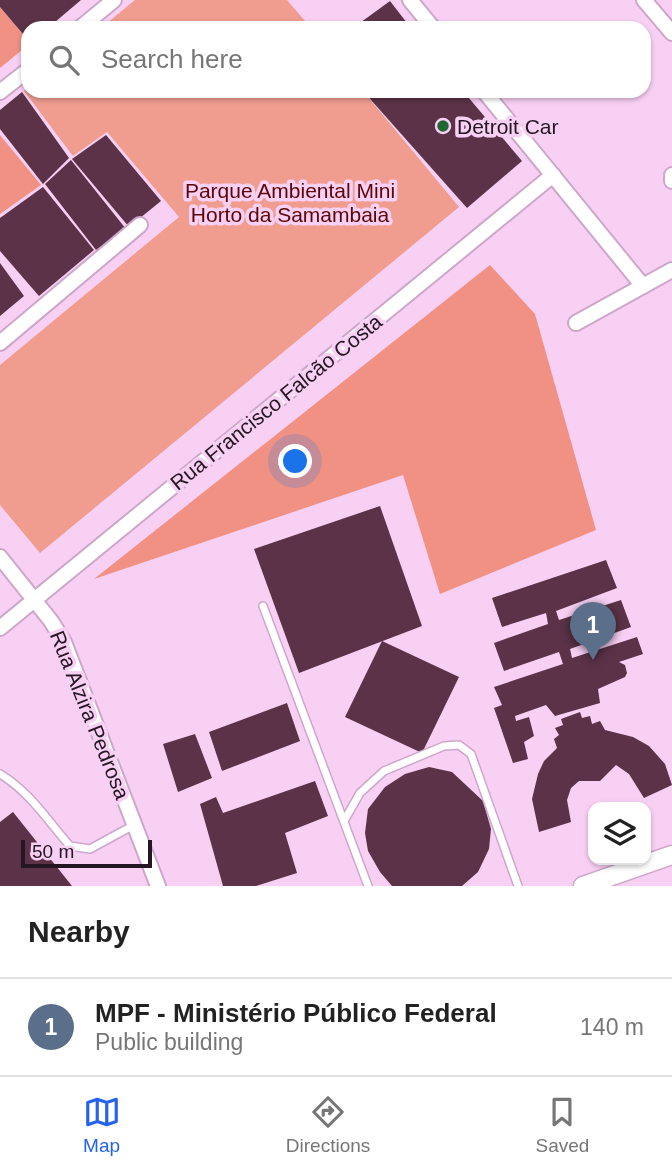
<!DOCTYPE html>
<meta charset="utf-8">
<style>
body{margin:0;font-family:Helvetica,sans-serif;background:#f6f6f6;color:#222}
.controls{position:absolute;right:21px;bottom:21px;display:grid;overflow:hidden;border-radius:14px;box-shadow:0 2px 5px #0004}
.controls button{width:63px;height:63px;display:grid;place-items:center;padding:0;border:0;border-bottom:2px solid #e0e0e0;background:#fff;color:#222;font:35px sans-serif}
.scale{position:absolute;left:21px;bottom:18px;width:131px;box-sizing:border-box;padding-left:7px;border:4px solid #241623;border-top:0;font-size:19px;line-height:24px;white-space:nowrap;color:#241623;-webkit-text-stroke:5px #f8d0f4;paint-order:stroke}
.you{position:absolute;left:296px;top:462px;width:24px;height:24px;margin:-18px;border:5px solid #fff;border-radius:50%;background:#1a73e8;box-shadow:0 0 0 10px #1a73e833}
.badge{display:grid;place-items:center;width:46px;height:46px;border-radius:50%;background:#2563eb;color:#fff;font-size:23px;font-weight:700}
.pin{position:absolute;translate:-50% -58px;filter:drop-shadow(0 2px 4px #0008)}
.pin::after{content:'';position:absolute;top:37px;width:24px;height:21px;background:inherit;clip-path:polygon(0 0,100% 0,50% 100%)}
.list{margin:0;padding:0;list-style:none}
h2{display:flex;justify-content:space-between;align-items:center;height:91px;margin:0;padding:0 28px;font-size:30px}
h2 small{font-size:23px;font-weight:400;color:#767676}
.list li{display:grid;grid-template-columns:46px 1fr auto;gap:21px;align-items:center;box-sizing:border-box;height:98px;padding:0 28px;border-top:2px solid #e0e0e0}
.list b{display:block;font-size:26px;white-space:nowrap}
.list p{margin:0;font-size:23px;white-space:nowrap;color:#767676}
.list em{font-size:23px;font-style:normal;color:#767676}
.icon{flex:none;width:38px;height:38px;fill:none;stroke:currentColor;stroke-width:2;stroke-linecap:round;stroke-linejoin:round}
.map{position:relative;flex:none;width:672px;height:886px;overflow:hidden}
.search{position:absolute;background:#fff;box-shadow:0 2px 5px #0004;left:21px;right:21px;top:21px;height:77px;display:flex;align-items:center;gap:18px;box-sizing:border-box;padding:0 24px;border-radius:21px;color:#767676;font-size:26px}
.sheet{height:189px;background:#fff}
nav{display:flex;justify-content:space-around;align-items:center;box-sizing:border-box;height:98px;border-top:2px solid #e0e0e0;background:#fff;font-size:19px;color:#767676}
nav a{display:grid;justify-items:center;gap:4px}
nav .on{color:#2563eb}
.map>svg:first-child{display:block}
.green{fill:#f09d90}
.forest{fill:#f19184}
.building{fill:#5b3247}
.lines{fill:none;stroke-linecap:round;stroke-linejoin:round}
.service-casing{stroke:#cda7ca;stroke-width:10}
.minor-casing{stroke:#cda7ca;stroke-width:18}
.tertiary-casing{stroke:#cda7ca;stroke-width:21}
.service{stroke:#fff;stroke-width:7}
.minor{stroke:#fff;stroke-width:14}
.tertiary{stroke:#fff;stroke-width:18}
.poi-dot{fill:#206733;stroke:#f8d0f4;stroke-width:2.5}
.labels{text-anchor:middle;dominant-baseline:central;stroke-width:7;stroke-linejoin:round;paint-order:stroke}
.poi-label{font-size:21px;fill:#241623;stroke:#f8d0f4;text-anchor:start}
.park-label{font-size:21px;fill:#5e0504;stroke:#f8d0f4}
.street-label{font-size:21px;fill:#241623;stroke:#f8d0f4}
</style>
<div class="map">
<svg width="672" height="886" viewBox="0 0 672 886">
<rect width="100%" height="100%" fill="#f8d0f4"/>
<g class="green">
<path d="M135 0H287L311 28H101Z"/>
<path d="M28 88V91H363L459 207 40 553 0 505V365L179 217 107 132 73 156 24 91Z"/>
</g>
<g class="forest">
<path d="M0 7 28 40V45L0 68Z"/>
<path d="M0 135 41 185 0 214Z"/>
<path d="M490 265 535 314 596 530 440 594 403 475 94 579Z"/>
</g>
<g class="building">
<path d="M0 0H81L48 28H28V40L0 7Z"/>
<path d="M390 1 407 23 400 28H353Z"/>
<path d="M363 91H463L522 161 467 208Z"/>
<path d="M22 92 69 158 43 184 0 129V110Z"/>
<path d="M106 135 161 201 129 227 72 159Z"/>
<path d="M71 160 126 229 96 250 45 184Z"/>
<path d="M43 187 94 250 39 296 0 251V218Z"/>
<path d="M0 263 24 296 0 316Z"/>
<path d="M380 506 422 626 299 673 254 549Z"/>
<path d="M606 560 617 588 556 611 559 620 621 600 631 627 570 649 572 658 637 637 643 654 619 662 625 665 627 673 625 677 598 689 600 703 555 716 546 705 515 716 516 721 529 717 534 736 524 742 528 759 513 763 494 708 502 705 494 687 563 664 559 652 504 671 494 643 548 624 546 613 502 627 492 598Z"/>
<path d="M382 641 459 677 422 753 345 717Z"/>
<path d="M287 703 300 741 222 771 209 732Z"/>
<path d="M580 712 582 718 590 716 592 724 600 721 605 730 633 737 649 746 665 764 672 785 644 798 629 774 616 765 600 781H579L571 788 567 800 571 822 539 832 532 799 538 774 544 761 557 748 554 739 559 735 555 728 563 725 561 719Z"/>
<path d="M195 734 212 778 178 792 163 744Z"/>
<path d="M429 767 452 772 483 801 491 829 489 849 478 872 462 886H392L380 872 368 851 365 833 368 809 385 787 405 774Z"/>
<path d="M315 781 328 816 285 833 297 873 256 886H223L200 804 216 797 223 813Z"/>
<path d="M13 812 72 886H0V822Z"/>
</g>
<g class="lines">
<defs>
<g id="service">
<path d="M263 606 368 886"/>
<path d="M0 774C30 792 47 820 70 846L90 849 134 825"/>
<path d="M344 821 360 793 384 771 444 746 459 745 471 754 518 886"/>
</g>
<g id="minor">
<path d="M410 0 433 28"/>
<path d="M644 0 672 33"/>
<path d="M80 28 114 0"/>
<path d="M484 91 643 286"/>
<path d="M0 92 28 70"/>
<path d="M672 175V181"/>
<path d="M576 323 672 270"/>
<path d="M0 343 140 225"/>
<path d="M0 557 51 621 64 642 158 886"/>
<path d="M0 628 553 175"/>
</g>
<path id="tertiary" d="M583 886 672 855"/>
</defs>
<use href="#service" class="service-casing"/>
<use href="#minor" class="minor-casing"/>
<use href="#tertiary" class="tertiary-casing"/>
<use href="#service" class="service"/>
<use href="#minor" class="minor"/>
<use href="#tertiary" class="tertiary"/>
</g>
<circle class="poi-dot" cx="443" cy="126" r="7"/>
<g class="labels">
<g class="poi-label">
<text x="457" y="126">Detroit Car</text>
</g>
<g class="park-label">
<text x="290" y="190">Parque Ambiental Mini<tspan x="290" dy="24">Horto da Samambaia</tspan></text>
</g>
<g class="street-label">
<text transform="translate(276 402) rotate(-39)">Rua Francisco Falcão Costa</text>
<text transform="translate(90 715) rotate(68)">Rua Alzira Pedrosa</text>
</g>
</g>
</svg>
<div class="controls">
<button><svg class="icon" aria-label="layers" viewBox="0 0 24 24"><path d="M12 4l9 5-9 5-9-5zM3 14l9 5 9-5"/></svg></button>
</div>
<div class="scale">50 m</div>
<div class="you"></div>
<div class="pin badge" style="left:593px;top:660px;background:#5c6f8a">1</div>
<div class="search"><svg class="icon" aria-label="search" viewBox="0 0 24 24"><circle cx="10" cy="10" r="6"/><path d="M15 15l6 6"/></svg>Search here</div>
</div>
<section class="sheet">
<h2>Nearby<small></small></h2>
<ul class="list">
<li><span class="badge" style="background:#5c6f8a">1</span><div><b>MPF - Ministério Público Federal</b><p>Public building</p></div><em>140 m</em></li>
</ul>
</section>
<nav>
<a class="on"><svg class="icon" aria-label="map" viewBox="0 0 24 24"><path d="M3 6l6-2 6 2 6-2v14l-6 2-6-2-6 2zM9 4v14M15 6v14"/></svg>Map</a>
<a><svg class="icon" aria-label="directions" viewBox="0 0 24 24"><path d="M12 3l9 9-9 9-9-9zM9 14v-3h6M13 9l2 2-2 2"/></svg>Directions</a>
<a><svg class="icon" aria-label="saved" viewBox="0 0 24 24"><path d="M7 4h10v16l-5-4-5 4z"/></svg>Saved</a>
</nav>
